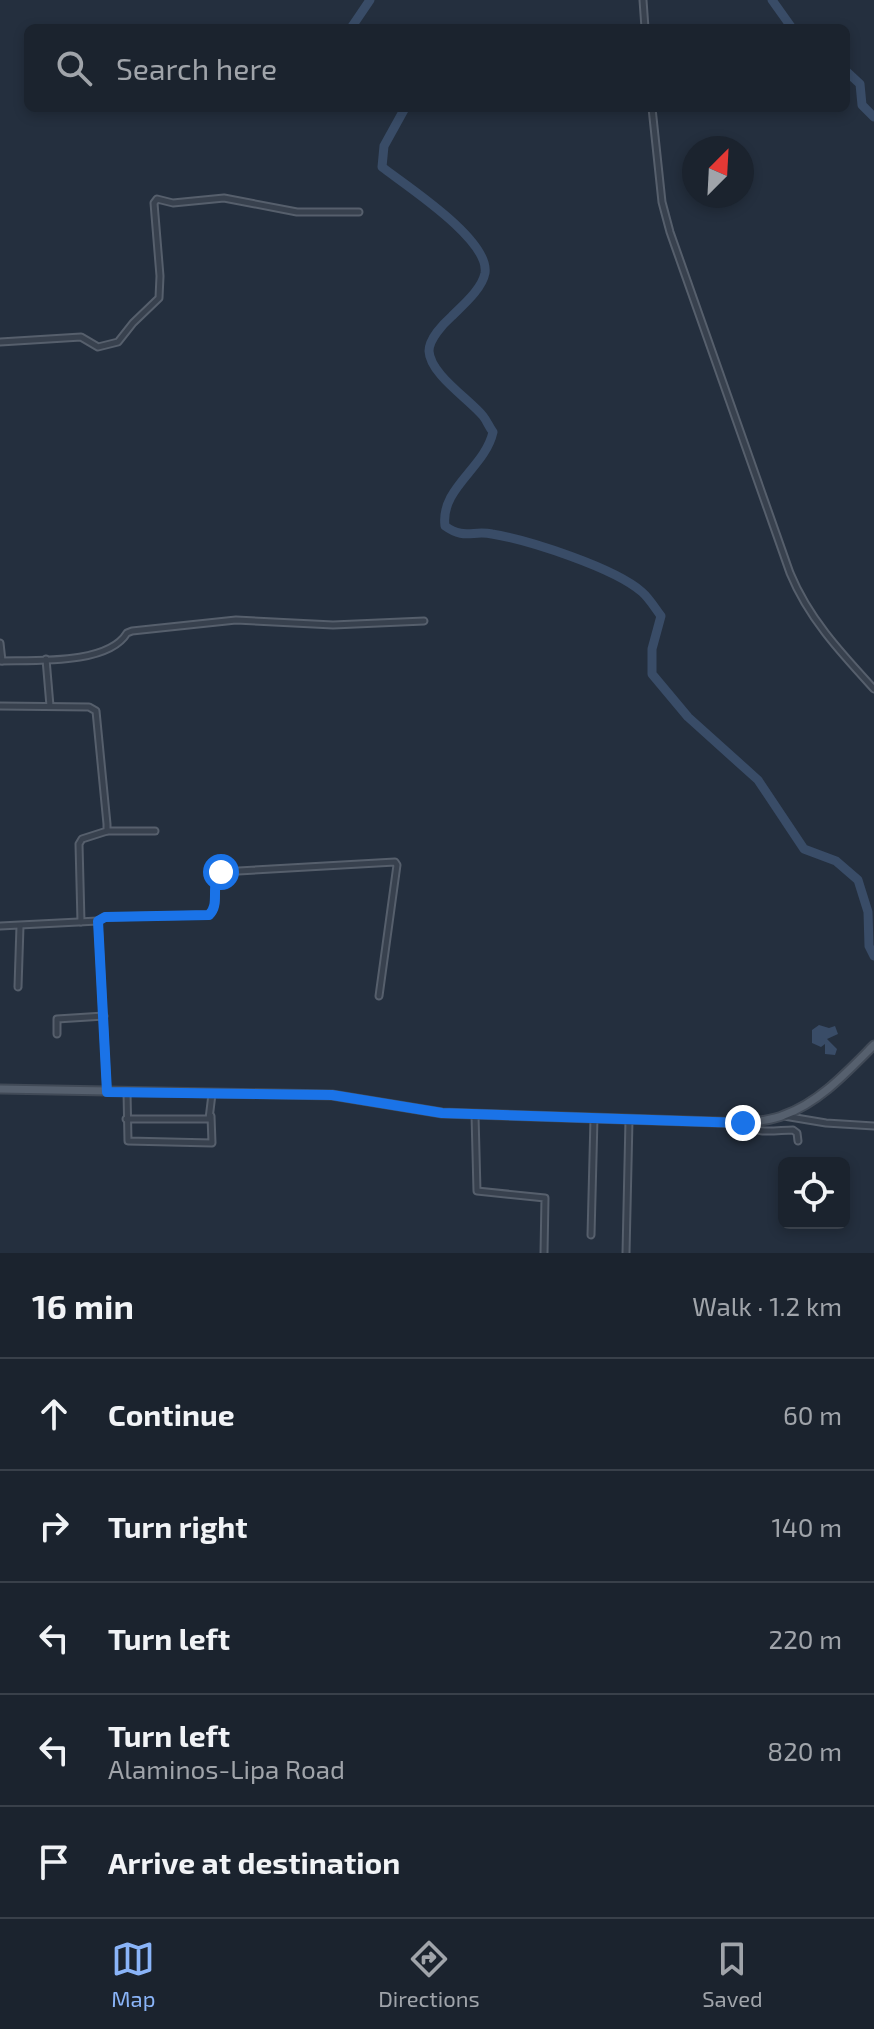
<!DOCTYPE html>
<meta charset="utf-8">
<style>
body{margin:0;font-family:"Exo 2",sans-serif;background:#282f3a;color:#f1f3f6}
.controls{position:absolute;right:24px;bottom:24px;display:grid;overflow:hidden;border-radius:12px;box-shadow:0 4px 12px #0003}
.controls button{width:72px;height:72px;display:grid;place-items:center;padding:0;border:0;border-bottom:2px solid #39404a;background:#1b232e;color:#f1f3f6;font:40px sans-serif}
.compass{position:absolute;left:682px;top:136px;width:72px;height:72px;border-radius:50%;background:#1b232e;box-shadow:0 4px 12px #0003;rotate:24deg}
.stop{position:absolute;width:24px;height:24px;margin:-18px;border:6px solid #1a73e8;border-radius:50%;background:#fff}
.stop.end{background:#1a73e8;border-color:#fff;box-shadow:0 2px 8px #0008}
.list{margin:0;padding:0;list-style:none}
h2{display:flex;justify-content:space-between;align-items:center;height:104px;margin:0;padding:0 32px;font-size:34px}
h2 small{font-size:26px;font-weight:400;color:#a0a4aa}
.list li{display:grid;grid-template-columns:52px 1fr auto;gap:24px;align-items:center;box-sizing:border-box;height:112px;padding:0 32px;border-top:2px solid #39404a}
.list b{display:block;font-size:30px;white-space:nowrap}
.list p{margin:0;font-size:26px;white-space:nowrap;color:#a0a4aa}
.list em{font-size:26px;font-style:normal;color:#a0a4aa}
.icon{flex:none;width:44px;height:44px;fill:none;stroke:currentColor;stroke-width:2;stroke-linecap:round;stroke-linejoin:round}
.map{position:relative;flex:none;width:874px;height:1253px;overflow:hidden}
.search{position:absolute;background:#1b232e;box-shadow:0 4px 12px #0003;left:24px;right:24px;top:24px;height:88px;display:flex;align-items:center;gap:20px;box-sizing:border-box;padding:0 28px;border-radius:12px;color:#a0a4aa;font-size:30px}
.sheet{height:664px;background:#1b232e}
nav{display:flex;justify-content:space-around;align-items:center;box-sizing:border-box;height:112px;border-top:2px solid #39404a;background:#1b232e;font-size:22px;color:#a0a4aa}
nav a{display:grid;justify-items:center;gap:4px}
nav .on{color:#8ab4f8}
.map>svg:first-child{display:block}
.water{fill:#394c67}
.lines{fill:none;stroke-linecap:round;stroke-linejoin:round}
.river{stroke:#394c67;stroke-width:9}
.minor-casing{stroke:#565f6c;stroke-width:9}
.major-casing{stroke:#414a57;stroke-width:11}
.minor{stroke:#38414e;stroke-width:5}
.major{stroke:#56606e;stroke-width:7}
.route{stroke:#1a73e8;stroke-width:10}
</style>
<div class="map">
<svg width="874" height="1253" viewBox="0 0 874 1253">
<rect width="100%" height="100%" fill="#242f3e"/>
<path class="water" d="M819 1025 829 1028 835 1026 838 1034 827 1039 837 1049 835 1055 825 1054V1044L821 1047 812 1043V1030Z"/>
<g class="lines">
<g class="river">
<path d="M772 0 792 28"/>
<path d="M351 28 370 0"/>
<path d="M846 71 860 84 862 105 874 117"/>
<path d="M405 108 384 146 382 167C408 187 490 240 485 273 482 289 463 305 452 316 443 324 429 339 429 351 430 374 469 399 483 416 487 421 489 427 493 432 485 468 440 488 445 526 464 540 473 530 492 534 529 540 615 568 642 592 649 598 655 608 661 616L652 649V674L688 717 758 780 804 849 836 861 858 880 868 912 869 946 874 956"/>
</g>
<defs>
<g id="minor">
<path d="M643 0 645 28"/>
<path d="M652 108 662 202 670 232 790 573C809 619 841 653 874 689"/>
<path d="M0 342 81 337 98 347 118 342 133 323 159 298 160 276 154 203 157 199 173 203 224 198 297 212H359"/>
<path d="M0 643 2 661"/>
<path d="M46 659 50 706"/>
<path d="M0 661C34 660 108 665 127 633L132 631 236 620 333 625 424 621"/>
<path d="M0 706 89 707 96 711 107 824V831L82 839 79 844 81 922"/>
<path d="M107 831H155"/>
<path d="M98 921 105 917 209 915C221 904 210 884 221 872L395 862 397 865 379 996"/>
<path d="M0 926 98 921 107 1091"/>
<path d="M18 987 20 926"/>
<path d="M57 1034V1019L104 1016"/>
<path d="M127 1092 128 1141 212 1143 211 1116"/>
<path d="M475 1115 477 1191 545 1198 544 1253"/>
<path d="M784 1116 826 1123 874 1126"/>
<path d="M126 1119H209L212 1094"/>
<path d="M744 1124C756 1135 777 1130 793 1130L797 1133 798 1141"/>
<path d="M591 1235 594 1118"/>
<path d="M626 1253 629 1120"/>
</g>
<path id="major" d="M0 1089 332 1095 442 1113 747 1123C759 1121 773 1120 784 1115 820 1102 848 1071 874 1045"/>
</defs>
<use href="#minor" class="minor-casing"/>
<use href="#major" class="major-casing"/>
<use href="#minor" class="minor"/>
<use href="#major" class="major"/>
</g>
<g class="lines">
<path class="route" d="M221 872C209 884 221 904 209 915L105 917 98 921 107 1092 332 1095 442 1113 743 1123"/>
</g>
</svg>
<div class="controls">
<button><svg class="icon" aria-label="locate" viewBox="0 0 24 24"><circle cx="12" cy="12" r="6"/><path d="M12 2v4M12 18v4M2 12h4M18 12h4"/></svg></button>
</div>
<svg class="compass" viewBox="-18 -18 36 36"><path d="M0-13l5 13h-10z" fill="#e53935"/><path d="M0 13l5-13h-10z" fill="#a0a4aa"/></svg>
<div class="stop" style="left:221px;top:872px"></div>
<div class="stop end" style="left:743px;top:1123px"></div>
<div class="search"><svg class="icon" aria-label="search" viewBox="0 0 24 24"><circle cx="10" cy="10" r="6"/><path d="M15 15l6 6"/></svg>Search here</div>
</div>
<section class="sheet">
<h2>16 min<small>Walk · 1.2 km</small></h2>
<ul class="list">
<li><svg class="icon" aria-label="ahead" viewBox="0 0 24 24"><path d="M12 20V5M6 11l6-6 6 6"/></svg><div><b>Continue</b></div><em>60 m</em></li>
<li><svg class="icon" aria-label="right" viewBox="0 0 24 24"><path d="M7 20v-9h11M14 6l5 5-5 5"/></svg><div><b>Turn right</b></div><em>140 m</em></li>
<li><svg class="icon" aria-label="left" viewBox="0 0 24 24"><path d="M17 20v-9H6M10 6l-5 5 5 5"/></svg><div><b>Turn left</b></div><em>220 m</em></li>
<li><svg class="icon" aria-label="left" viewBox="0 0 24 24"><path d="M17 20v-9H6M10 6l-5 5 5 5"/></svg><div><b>Turn left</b><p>Alaminos-Lipa Road</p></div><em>820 m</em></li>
<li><svg class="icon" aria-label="arrive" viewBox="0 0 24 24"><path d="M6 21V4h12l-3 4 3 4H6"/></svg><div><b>Arrive at destination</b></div></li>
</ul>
</section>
<nav>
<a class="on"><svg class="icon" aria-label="map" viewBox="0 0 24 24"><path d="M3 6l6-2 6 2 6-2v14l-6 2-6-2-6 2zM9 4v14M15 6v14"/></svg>Map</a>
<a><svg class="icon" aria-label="directions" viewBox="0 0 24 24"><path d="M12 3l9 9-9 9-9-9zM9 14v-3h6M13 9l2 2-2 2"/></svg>Directions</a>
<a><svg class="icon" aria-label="saved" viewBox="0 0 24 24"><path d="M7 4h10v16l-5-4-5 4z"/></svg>Saved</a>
</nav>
